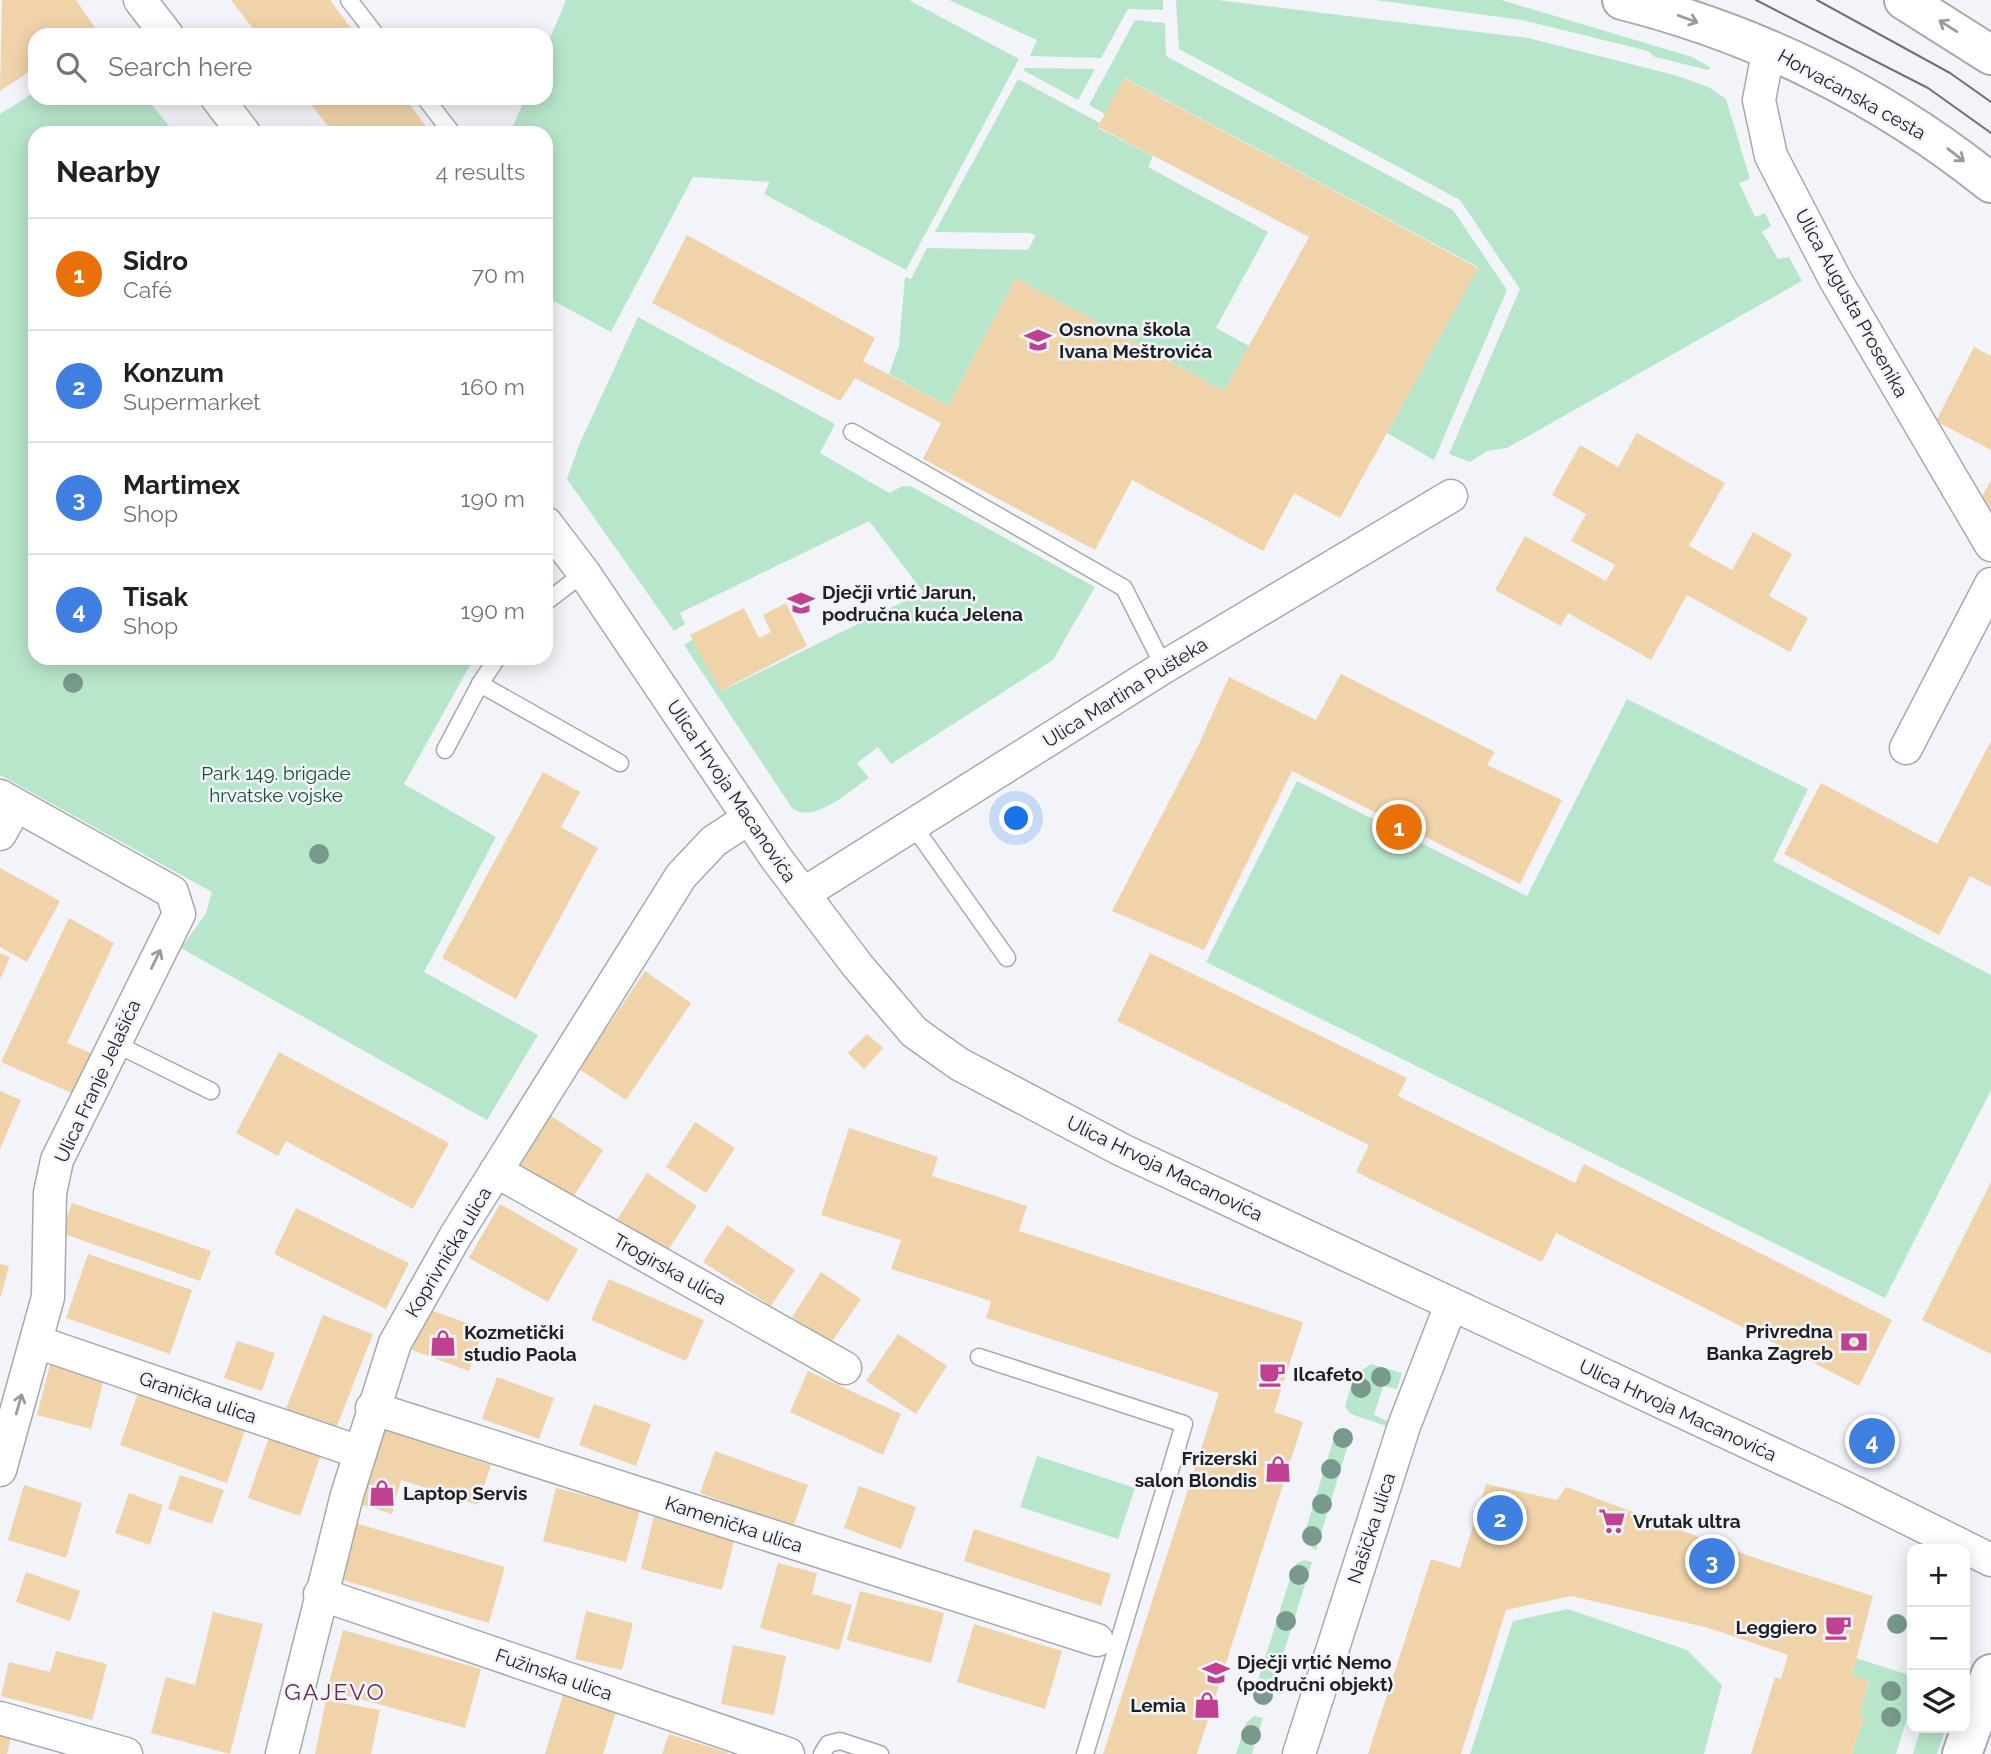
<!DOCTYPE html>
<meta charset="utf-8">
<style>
body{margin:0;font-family:Raleway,sans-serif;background:#f6f6f6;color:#202124}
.controls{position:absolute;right:21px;bottom:21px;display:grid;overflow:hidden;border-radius:14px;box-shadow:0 4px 18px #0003}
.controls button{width:63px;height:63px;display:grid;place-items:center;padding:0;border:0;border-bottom:2px solid #e0e0e0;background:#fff;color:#202124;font:35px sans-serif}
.you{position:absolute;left:1017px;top:819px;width:24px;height:24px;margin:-18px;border:5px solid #fff;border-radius:50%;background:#1a73e8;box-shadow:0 0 0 10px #1a73e833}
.badge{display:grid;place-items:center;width:46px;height:46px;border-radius:50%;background:#0b8043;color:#fff;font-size:23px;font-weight:700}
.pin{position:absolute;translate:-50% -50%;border:4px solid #fff;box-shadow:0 2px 7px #0006}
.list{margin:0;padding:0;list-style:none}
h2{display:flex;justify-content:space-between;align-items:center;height:91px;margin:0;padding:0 28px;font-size:30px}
h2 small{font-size:23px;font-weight:400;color:#757577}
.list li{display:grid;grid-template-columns:46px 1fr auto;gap:21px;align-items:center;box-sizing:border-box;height:112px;padding:0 28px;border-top:2px solid #e0e0e0}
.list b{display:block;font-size:26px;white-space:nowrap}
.list p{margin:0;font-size:23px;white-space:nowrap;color:#757577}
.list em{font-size:23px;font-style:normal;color:#757577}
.icon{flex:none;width:38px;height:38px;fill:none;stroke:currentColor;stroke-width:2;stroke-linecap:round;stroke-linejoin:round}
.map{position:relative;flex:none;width:1991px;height:1754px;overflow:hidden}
.search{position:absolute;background:#fff;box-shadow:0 4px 18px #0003;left:28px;top:28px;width:525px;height:77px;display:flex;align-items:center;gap:18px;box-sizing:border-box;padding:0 24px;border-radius:21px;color:#757577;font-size:26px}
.panel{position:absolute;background:#fff;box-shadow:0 4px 18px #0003;left:28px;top:126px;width:525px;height:539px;border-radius:21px}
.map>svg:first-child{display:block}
.green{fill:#b8e6cb}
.building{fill:#f0d3a9}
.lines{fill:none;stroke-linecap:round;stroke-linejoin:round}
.service-casing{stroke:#a7a9af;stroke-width:19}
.minor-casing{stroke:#a7a9af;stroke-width:35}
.tertiary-casing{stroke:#a7a9af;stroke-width:42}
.service{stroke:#fff;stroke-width:16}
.minor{stroke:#fff;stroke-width:32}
.tertiary{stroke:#fff;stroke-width:38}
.tram{stroke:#6f7074;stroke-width:2}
.tree{fill:#79998d}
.oneway{stroke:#9b9b9c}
.labels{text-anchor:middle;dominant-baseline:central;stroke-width:5;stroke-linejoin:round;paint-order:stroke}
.street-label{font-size:19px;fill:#202123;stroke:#f2f4fa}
.poi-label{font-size:19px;font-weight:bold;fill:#202123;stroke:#f2f4fa;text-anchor:start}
.park-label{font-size:19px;fill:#164f34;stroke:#f2f4fa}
.quarter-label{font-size:23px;letter-spacing:2px;fill:#682a4f;stroke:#f2f4fa}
</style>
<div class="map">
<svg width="1991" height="1754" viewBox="0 0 1991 1754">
<rect width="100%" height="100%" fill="#f2f4fa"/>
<g class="green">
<path d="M566 0H909L1019 59 906 270 764 194 770 182 693 177 611 332 546 297V133H510L525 98H546V48Z"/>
<path d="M949 0H1163V10L1128 9 1101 58 1030 56 1037 40Z"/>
<path d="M1176 0H1217L1528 38 1678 76 1710 88 1726 99 1750 179 1739 183 1755 217 1765 213 1771 226 1762 232 1778 259 1789 257 1802 281 1507 448 1487 451 1470 462 1449 454 1520 289 1460 200 1179 49Z"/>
<path d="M1375 0H1501L1692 57 1711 68 1708 70 1655 57 1648 51 1522 20Z"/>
<path d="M1135 20 1165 23 1166 56 1453 210 1507 290 1434 460 1387 433 1478 267 1125 78 1105 114 1089 105Z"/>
<path d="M1025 68 1095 69 1078 100 1023 70Z"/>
<path d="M1018 79 1100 123 1098 128 1153 156 1148 167 1268 232 1216 328 1249 346 1224 391 1016 278 948 406 889 374 899 346 905 277 911 279 927 248 1028 250 1036 235 1029 233 935 232Z"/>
<path d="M35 92V98H146L175 133H35V658H474L404 784 496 837 424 972 538 1035 487 1120 181 948 206 913 212 892 0 775V114Z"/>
<path d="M638 317 835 424 820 453 889 493 903 486H910L1095 587 1053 660 891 764 878 747 857 763 869 778C850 790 814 825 792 808L684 645 693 639 721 691 923 592 869 521 680 613 685 624 674 631 567 479 579 445Z"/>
<path d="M1627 699 1808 789 1773 861 1991 975V1090L1885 1298 1206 962 1297 781 1527 896Z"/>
<path d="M1371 1364 1402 1373 1397 1389 1383 1386 1374 1415 1387 1421 1386 1426 1351 1414 1345 1407 1354 1375Z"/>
<path d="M1345 1430 1352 1432 1316 1550 1304 1542V1535L1334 1438Z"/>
<path d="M1037 1456 1135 1488 1118 1539 1020 1507Z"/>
<path d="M1304 1560 1312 1562 1267 1706 1258 1702 1255 1690 1293 1569 1297 1563Z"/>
<path d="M1568 1609 1687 1650 1722 1685 1704 1754H1470L1513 1621Z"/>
<path d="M1856 1658 1912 1676V1702L1896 1754H1852L1864 1717 1859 1716 1869 1682 1852 1675Z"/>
<path d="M1254 1716 1263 1718 1252 1754H1236L1246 1723Z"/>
<path d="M1921 1728H1946L1937 1754H1913Z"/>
</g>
<g class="building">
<path d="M2 0H76L95 28 84 35H35V68L0 91Z"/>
<path d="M231 0H330L356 35H258Z"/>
<path d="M1124 78 1478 268 1340 518 1294 493 1263 551 1132 480 1095 550 923 459 941 423 855 378 840 401 652 303 687 235 875 338 863 361 948 406 1016 278 1224 391 1309 237 1098 127Z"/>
<path d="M306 98H405L431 133H333Z"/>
<path d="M1974 347 1991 356V450L1936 421Z"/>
<path d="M1637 433 1725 483 1689 546 1732 570 1753 532 1792 554 1769 596 1808 618 1790 652 1687 595 1651 660 1568 613 1561 626 1495 590 1525 536 1606 581 1615 565 1571 541 1586 514 1552 495 1580 445 1618 467Z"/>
<path d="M1991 480V508L1979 502Z"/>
<path d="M786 603 807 646 720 691 690 635 744 608 759 638 771 632 763 615Z"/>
<path d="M1341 674 1495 752 1487 765 1562 800 1520 884 1292 771 1204 950 1112 911 1199 744 1229 677 1316 720Z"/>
<path d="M1991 741V887L1970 876 1939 935 1784 854 1821 783 1937 844Z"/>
<path d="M543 772 580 792 561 827 598 848 516 999 442 958Z"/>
<path d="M0 868 60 901 27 962 0 947Z"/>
<path d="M69 918 114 943 67 1043 95 1055 76 1095 1 1062Z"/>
<path d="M0 953 10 957 0 980Z"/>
<path d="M1150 953 1407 1078 1398 1096 1575 1183 1584 1164 1892 1320 1859 1386 1556 1233 1542 1262 1356 1172 1369 1145 1117 1021Z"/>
<path d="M645 971 691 1003 626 1100 579 1069Z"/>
<path d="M867 1034 883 1048 864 1069 848 1053Z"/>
<path d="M279 1052 449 1143 413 1209 286 1141 278 1156 236 1133Z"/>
<path d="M0 1091 21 1100 0 1149Z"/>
<path d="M551 1116 603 1150 572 1199 520 1165Z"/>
<path d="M695 1122 735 1148 706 1193 666 1167Z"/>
<path d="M849 1128 938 1157 932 1176 1027 1206 1019 1231 1303 1322 1274 1412 1303 1422 1197 1754H1103L1219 1393 986 1318 991 1301 891 1269 901 1240 821 1215Z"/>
<path d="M647 1173 697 1206 666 1253 616 1221Z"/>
<path d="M1991 1182V1354L1922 1320Z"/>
<path d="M72 1203 211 1251 200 1281 61 1233Z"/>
<path d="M500 1204 578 1249 548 1302 469 1258Z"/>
<path d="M296 1208 409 1263 386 1309 274 1254Z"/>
<path d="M727 1225 795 1270 771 1306 703 1262Z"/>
<path d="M88 1254 192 1290 170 1354 66 1318Z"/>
<path d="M0 1264 9 1266 1 1296H0Z"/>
<path d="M821 1272 861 1299 831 1343 792 1317Z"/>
<path d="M609 1279 704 1320 686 1361 591 1320Z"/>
<path d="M427 1309 484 1329 469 1371 412 1350Z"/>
<path d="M323 1315 373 1334 335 1431 285 1411Z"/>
<path d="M898 1334 947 1366 916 1414 866 1381Z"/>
<path d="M237 1341 275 1353 262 1391 224 1378Z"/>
<path d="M51 1361 105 1375 91 1429 37 1415Z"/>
<path d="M808 1371 901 1414 883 1455 790 1412Z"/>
<path d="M497 1377 554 1398 539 1439 482 1419Z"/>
<path d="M139 1390 246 1427 227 1483 120 1445Z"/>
<path d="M594 1404 651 1424 636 1466 579 1445Z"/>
<path d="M382 1429 491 1465 478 1505 401 1480 392 1514 360 1504Z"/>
<path d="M270 1434 322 1452 300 1516 248 1498Z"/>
<path d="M715 1451 808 1485 793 1527 700 1493Z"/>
<path d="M180 1475 224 1490 212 1524 168 1509Z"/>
<path d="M1486 1484 1557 1500 1566 1487 1758 1559 1873 1596 1852 1675 1869 1681 1859 1716 1864 1717 1852 1754H1751L1775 1677 1781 1679 1788 1655 1709 1628 1571 1596 1506 1610 1461 1754H1368L1431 1559 1460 1568Z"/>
<path d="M24 1485 82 1503 66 1558 8 1540Z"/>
<path d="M859 1486 916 1507 901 1549 844 1528Z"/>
<path d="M556 1488 640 1510 626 1562 543 1541Z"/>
<path d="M129 1493 163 1505 150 1545 115 1533Z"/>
<path d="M654 1516 735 1537 722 1590 641 1569Z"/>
<path d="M352 1522 505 1567 489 1623 336 1578Z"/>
<path d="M974 1529 1111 1574 1101 1606 964 1561Z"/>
<path d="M778 1563 817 1573 812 1594 852 1605 839 1650 760 1628Z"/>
<path d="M26 1572 80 1591 70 1621 16 1602Z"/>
<path d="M860 1591 944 1613 931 1663 847 1640Z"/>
<path d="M586 1611 633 1623 622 1670 575 1659Z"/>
<path d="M213 1612 263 1624 230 1754 151 1733 166 1677 195 1685Z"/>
<path d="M974 1624 1062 1651 1045 1709 957 1682Z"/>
<path d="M343 1630 481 1669 465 1728 327 1690Z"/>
<path d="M733 1645 786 1656 774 1715 721 1704Z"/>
<path d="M56 1651 107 1664 92 1720 1 1696 9 1662 50 1672Z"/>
<path d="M563 1695 616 1712 603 1754H545Z"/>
<path d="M326 1700 380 1710 371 1754H315Z"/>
<path d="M0 1734 11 1737 7 1754H0Z"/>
<path d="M669 1734 729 1753 728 1754H662Z"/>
</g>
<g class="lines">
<defs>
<g id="service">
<path d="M349 0 376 35"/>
<path d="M425 98 452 133"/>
<path d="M852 432 1124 588 1164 667"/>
<path d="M546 602 584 573"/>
<path d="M497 658 480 684 620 763"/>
<path d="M445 750 480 684"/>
<path d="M912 824 1007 958"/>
<path d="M114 1043 211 1091"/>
<path d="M979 1357 1184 1424 1085 1754"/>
<path d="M822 1754 828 1744 840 1741 880 1754"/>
</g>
<g id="minor">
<path d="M140 0 167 35"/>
<path d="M1769 48 1759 100 1771 156 1836 281 1991 545"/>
<path d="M217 98 244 133"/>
<path d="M546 523 584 573 776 858 857 965 914 1032 959 1064 1122 1150 1852 1491 1991 1560"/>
<path d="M1906 748 1991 584"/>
<path d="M0 796 172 892 179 914 57 1160 50 1193 48 1297 0 1470"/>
<path d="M0 834 16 805"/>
<path d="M803 894 1164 667 1451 496"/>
<path d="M496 1171 845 1368"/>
<path d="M37 1342 359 1452"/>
<path d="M372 1408 1097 1640"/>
<path d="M320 1594 788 1754"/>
<path d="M0 1718 126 1754"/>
<path d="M282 1754 347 1495 395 1343 456 1235 681 876 714 841 749 818"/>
<path d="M1299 1754 1404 1426 1451 1305"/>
</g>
<g id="tertiary">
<path d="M1622 0C1757 34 1883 96 1991 183"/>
<path d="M1904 0 1991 55"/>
<path d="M1962 1754 1991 1674"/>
</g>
</defs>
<use href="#service" class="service-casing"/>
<use href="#minor" class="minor-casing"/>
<use href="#tertiary" class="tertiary-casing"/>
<use href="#service" class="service"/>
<use href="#minor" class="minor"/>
<use href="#tertiary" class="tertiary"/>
<g class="tram">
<path d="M1756 0 1928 88 1991 133"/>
<path d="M1817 0 1950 73 1991 102"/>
</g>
</g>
<g class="tree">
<circle cx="73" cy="683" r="10"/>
<circle cx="319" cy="854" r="10"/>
<circle cx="1381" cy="1377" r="10"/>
<circle cx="1361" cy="1388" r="10"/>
<circle cx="1343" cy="1438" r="10"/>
<circle cx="1331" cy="1469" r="10"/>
<circle cx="1322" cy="1504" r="10"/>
<circle cx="1312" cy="1536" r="10"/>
<circle cx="1299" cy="1575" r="10"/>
<circle cx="1286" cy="1621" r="10"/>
<circle cx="1897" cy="1624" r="10"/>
<circle cx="1891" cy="1691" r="10"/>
<circle cx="1263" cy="1695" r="10"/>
<circle cx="1891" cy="1717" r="10"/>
<circle cx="1251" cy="1735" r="10"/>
</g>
<defs><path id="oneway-shaft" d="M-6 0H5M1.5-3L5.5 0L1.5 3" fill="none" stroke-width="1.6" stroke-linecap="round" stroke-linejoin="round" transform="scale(1.75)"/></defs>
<g class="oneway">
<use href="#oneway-shaft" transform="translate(1688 19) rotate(20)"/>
<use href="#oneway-shaft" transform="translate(1948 26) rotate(-148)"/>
<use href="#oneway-shaft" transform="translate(1956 155) rotate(38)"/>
<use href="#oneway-shaft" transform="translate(156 959) rotate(-64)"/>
<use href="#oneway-shaft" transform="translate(19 1404) rotate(-74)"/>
</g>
<defs>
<symbol id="school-bare" viewBox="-9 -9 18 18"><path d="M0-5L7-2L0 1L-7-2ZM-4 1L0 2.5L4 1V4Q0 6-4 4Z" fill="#bf418f" stroke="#f2f4fa" stroke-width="2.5" paint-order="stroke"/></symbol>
<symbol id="bank-bare" viewBox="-9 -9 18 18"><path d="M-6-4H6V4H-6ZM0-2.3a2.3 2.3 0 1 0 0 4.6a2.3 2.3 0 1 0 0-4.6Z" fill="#bf418f" stroke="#f2f4fa" stroke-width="2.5" paint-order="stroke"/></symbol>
<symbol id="shop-bare" viewBox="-9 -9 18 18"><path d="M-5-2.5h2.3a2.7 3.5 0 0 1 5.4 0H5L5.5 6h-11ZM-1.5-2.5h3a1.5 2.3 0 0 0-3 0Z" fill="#bf418f" stroke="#f2f4fa" stroke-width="2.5" paint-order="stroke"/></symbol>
<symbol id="cafe-bare" viewBox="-9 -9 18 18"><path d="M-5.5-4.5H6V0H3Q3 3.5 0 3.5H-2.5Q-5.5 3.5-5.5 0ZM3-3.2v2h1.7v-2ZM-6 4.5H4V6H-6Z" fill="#bf418f" stroke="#f2f4fa" stroke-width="2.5" paint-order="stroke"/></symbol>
<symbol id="supermarket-bare" viewBox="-9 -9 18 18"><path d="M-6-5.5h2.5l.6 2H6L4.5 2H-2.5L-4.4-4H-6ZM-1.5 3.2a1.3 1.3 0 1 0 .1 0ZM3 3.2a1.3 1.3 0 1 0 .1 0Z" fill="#bf418f" stroke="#f2f4fa" stroke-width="2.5" paint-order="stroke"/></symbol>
</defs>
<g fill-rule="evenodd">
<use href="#school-bare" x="1019" y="321" width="38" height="38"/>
<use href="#school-bare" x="782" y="584" width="38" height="38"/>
<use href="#bank-bare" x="1835" y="1323" width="38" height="38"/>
<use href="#shop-bare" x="424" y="1324" width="38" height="38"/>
<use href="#cafe-bare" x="1253" y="1355" width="38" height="38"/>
<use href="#shop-bare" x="1259" y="1450" width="38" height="38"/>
<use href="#shop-bare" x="363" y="1474" width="38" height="38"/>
<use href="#supermarket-bare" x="1593" y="1502" width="38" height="38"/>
<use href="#cafe-bare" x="1819" y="1608" width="38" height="38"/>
<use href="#school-bare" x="1197" y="1654" width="38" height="38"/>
<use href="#shop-bare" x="1188" y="1686" width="38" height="38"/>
</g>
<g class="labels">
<g class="street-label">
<text transform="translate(1852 94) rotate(29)">Horvaćanska cesta</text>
<text transform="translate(1852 303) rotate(61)">Ulica Augusta Prosenika</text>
<text transform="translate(1125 692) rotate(-32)">Ulica Martina Pušteka</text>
<text transform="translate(732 791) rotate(56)">Ulica Hrvoja Macanovića</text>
<text transform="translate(97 1081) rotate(-65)">Ulica Franje Jelašića</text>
<text transform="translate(1165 1168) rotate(26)">Ulica Hrvoja Macanovića</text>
<text transform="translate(448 1252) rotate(-59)">Koprivnička ulica</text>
<text transform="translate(670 1269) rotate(29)">Trogirska ulica</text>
<text transform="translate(198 1397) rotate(19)">Granička ulica</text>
<text transform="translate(1678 1410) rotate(25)">Ulica Hrvoja Macanovića</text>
<text transform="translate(734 1524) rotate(18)">Kamenička ulica</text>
<text transform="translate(1371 1528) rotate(-72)">Našička ulica</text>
<text transform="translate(554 1674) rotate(19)">Fužinska ulica</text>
</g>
<g class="poi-label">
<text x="1059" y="329">Osnovna škola<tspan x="1059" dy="22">Ivana Meštrovića</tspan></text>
<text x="822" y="592">Dječji vrtić Jarun,<tspan x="822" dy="22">područna kuća Jelena</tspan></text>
<text x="1833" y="1331" text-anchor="end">Privredna<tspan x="1833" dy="22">Banka Zagreb</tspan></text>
<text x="464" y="1332">Kozmetički<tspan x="464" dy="22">studio Paola</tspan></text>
<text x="1293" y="1374">Ilcafeto</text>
<text x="1257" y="1458" text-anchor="end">Frizerski<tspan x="1257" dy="22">salon Blondis</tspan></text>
<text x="403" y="1493">Laptop Servis</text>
<text x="1633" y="1521">Vrutak ultra</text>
<text x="1817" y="1627" text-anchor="end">Leggiero</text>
<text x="1237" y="1662">Dječji vrtić Nemo<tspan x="1237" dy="22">(područni objekt)</tspan></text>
<text x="1186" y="1705" text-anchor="end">Lemia</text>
</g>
<g class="park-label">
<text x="276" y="773">Park 149. brigade<tspan x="276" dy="22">hrvatske vojske</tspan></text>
</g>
<g class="quarter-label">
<text x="335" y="1691">GAJEVO</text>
</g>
</g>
</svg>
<div class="controls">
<button>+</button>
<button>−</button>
<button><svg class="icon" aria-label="layers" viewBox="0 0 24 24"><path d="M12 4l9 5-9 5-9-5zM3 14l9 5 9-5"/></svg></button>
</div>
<div class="you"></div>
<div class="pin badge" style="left:1399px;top:827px;background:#e8710a">1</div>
<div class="pin badge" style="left:1500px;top:1518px;background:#3f7fe0">2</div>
<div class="pin badge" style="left:1712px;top:1561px;background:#3f7fe0">3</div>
<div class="pin badge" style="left:1872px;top:1441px;background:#3f7fe0">4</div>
<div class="search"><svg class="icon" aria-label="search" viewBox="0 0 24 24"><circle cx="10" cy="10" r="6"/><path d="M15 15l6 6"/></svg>Search here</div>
<section class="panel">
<h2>Nearby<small>4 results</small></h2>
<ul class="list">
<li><span class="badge" style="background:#e8710a">1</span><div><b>Sidro</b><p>Café</p></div><em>70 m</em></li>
<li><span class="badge" style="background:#3f7fe0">2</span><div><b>Konzum</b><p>Supermarket</p></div><em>160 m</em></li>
<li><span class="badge" style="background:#3f7fe0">3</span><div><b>Martimex</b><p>Shop</p></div><em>190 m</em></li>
<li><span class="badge" style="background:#3f7fe0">4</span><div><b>Tisak</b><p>Shop</p></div><em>190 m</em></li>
</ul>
</section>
</div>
